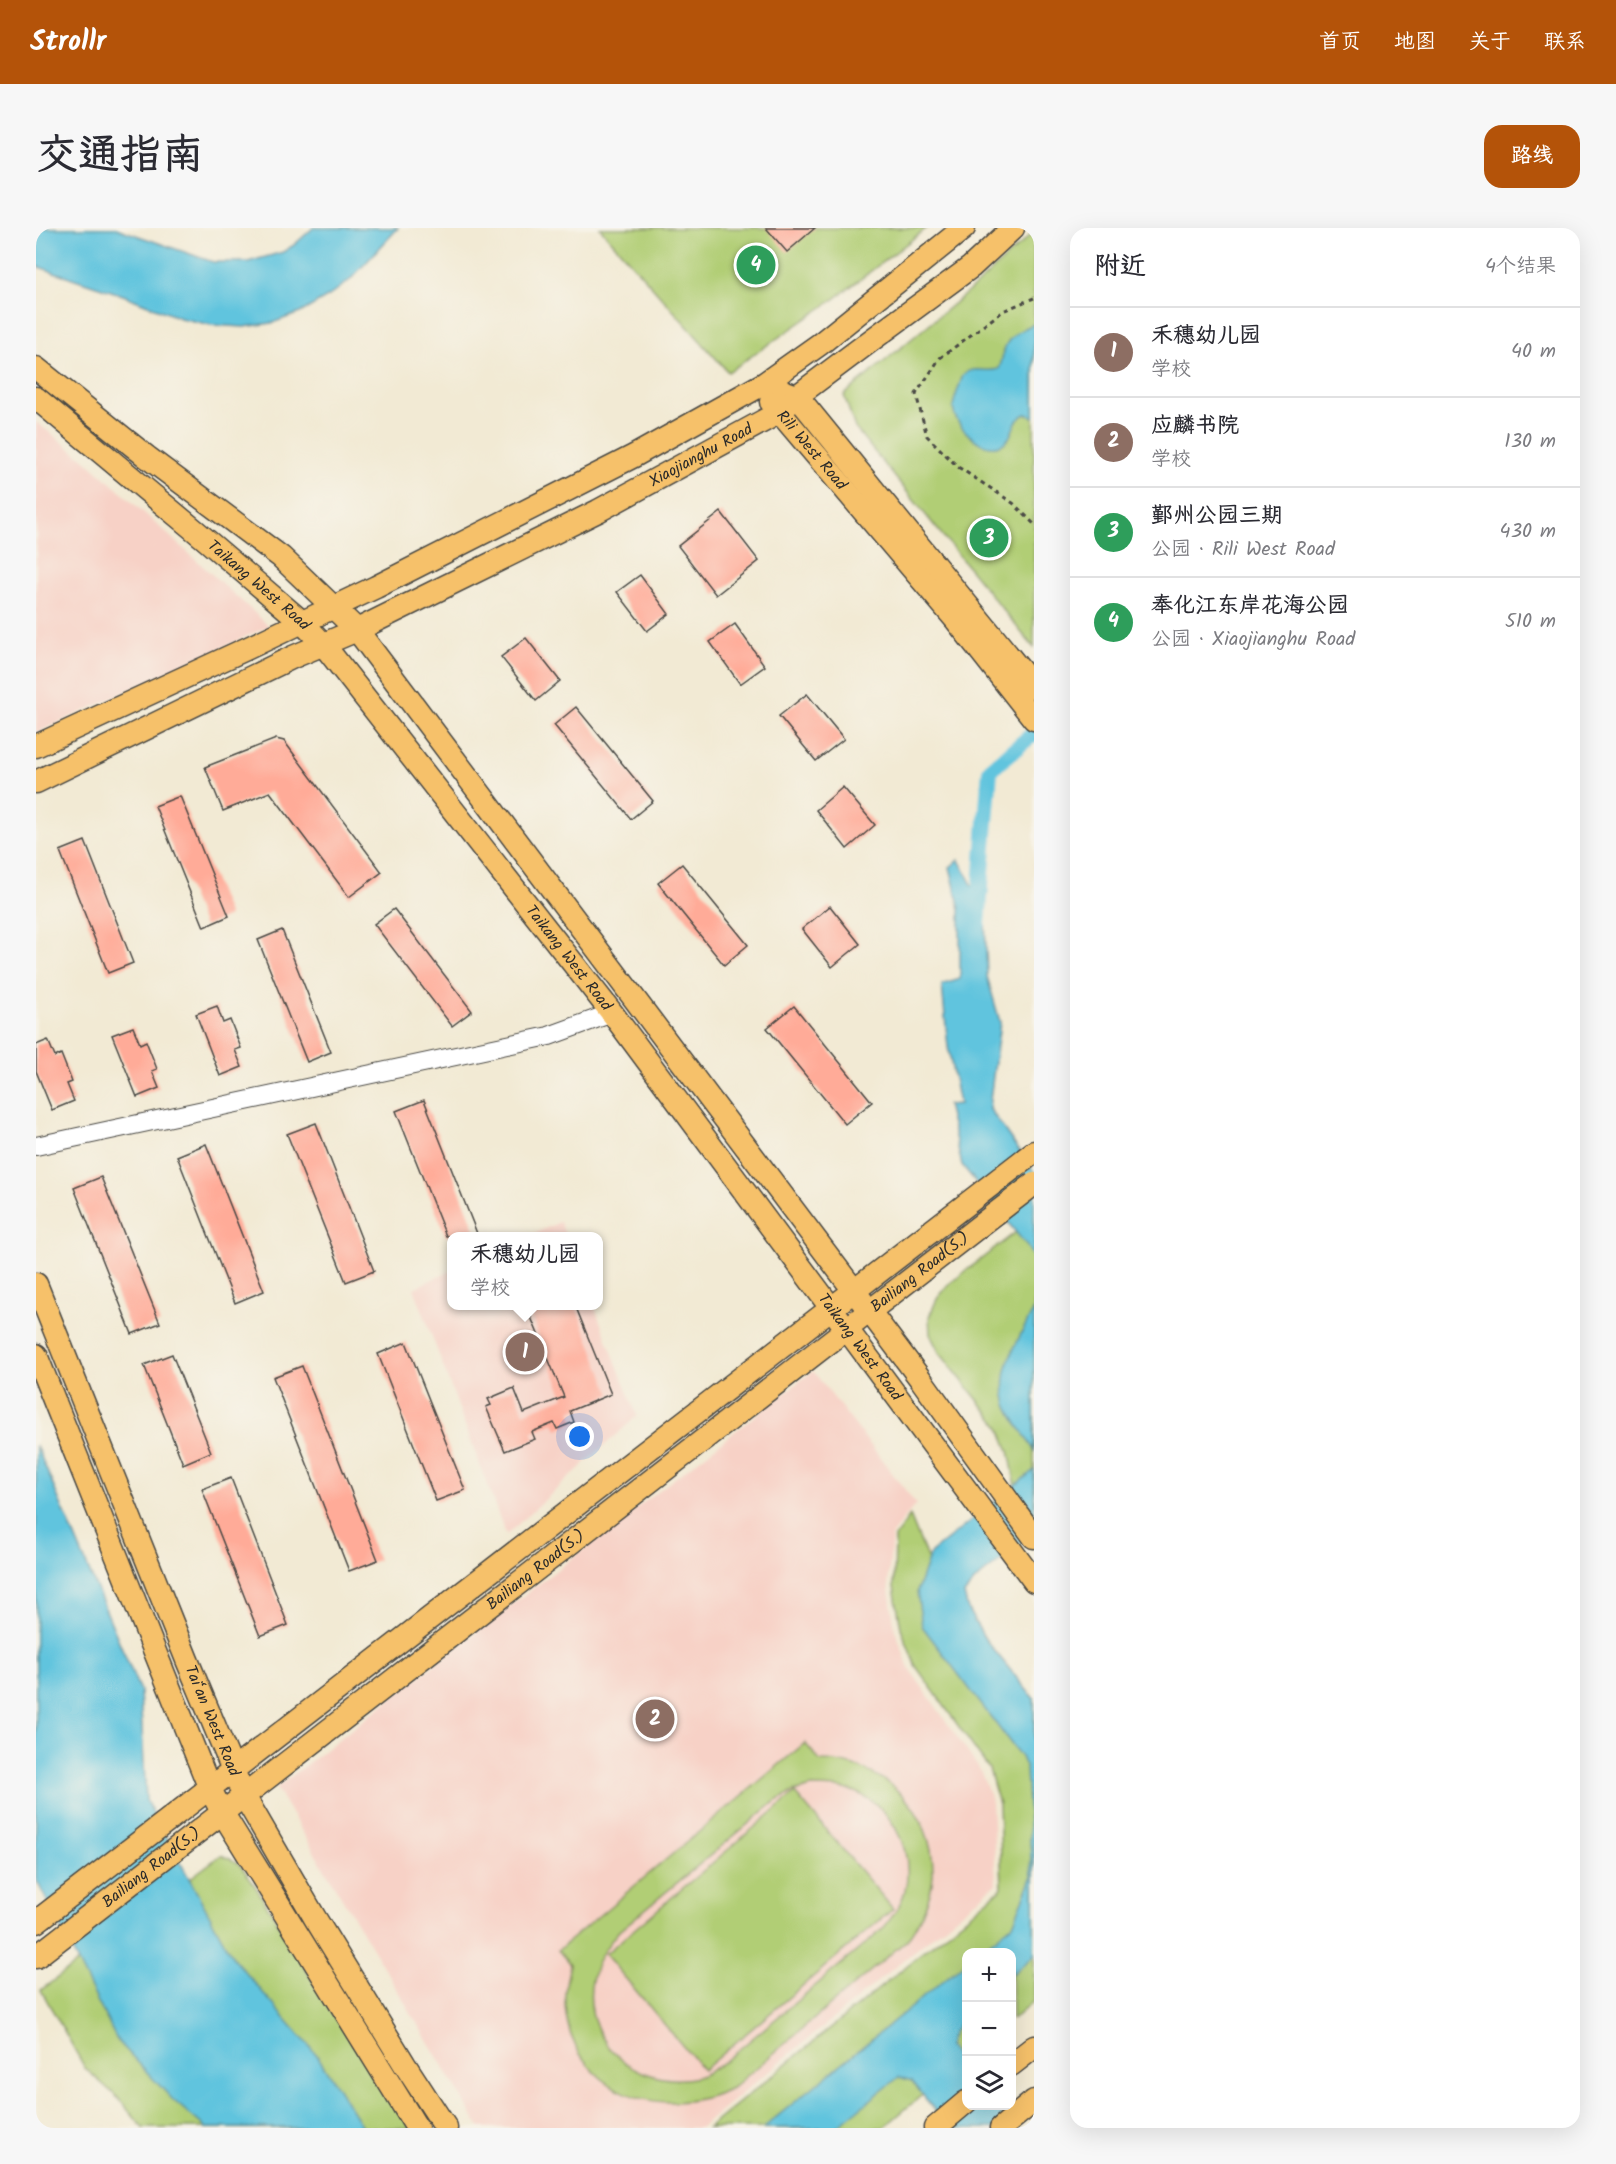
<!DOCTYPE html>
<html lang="zh">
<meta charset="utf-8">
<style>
body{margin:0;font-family:Kalam,"LXGW WenKai TC",sans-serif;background:#f7f7f7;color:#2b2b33}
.controls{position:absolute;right:18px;bottom:18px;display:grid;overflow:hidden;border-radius:12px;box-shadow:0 6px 24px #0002}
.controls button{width:54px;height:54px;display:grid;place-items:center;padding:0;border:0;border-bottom:2px solid #e1e1e2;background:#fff;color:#2b2b33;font:30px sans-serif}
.you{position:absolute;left:544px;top:1209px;width:21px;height:21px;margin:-15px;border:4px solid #fff;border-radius:50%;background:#1a73e8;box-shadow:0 0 0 9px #1a73e833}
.badge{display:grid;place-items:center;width:39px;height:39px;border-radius:50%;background:#b45309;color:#fff;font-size:20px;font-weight:700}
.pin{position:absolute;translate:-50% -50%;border:3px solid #fff;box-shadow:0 2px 6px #0006}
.popup{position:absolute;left:411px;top:1004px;width:156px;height:78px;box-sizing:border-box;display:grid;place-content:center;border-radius:12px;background:#fff;filter:drop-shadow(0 2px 4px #0005);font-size:20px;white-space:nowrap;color:#7c7c81}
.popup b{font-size:22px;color:#2b2b33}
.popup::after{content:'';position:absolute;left:50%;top:100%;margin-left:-12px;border:12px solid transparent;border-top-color:#fff}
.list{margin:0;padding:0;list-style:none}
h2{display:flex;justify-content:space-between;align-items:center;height:78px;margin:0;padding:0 24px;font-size:26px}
h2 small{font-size:20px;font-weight:400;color:#7c7c81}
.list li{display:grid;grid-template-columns:39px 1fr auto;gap:18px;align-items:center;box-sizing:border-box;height:90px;padding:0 24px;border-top:2px solid #e1e1e2}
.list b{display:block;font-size:22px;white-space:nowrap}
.list p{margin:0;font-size:20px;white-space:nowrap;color:#7c7c81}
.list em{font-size:20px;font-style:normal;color:#7c7c81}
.icon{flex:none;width:33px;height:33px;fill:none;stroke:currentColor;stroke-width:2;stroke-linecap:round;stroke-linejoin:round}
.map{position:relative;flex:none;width:998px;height:1900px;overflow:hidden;border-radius:18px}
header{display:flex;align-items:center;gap:36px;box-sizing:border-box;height:84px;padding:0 30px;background:#b45309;color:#fff}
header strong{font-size:28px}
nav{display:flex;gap:33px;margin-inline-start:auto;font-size:21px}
.intro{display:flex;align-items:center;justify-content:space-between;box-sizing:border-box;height:144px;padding:0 36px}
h1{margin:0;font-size:42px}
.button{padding:15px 27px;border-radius:18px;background:#b45309;color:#fff;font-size:21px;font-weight:700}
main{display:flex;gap:36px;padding:0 36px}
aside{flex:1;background:#fff;border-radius:18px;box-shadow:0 6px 24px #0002}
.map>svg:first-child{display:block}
.built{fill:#f7d1c6}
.green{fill:#b1ce74;stroke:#6e7c50;stroke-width:1.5;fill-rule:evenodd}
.water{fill:#60c4de;stroke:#467884;stroke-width:1.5}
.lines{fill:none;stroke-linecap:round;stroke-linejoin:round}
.canal{stroke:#60c4de;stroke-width:16}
.building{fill:#ffab98}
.minor-casing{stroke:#494844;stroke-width:20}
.major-casing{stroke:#494844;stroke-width:25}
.path{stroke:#494844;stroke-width:3;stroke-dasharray:4.5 4.5;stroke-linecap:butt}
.minor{stroke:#fff;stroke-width:18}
.major{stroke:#f6c16b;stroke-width:22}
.major-bridge-casing{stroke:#494844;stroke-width:25;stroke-linecap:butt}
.major-bridge{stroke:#f6c16b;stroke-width:22}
.labels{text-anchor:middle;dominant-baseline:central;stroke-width:4.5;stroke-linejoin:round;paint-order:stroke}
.street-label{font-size:16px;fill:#2b2b2b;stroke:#f7f3e8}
</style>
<header>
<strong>Strollr</strong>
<nav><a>首页</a><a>地图</a><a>关于</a><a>联系</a></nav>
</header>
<div class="intro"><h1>交通指南</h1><a class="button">路线</a></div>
<main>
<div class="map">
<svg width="998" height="1900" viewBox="0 0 998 1900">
<rect width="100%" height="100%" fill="#f7f3e8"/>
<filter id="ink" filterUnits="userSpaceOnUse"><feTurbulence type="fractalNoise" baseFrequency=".0167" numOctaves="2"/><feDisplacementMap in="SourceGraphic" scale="12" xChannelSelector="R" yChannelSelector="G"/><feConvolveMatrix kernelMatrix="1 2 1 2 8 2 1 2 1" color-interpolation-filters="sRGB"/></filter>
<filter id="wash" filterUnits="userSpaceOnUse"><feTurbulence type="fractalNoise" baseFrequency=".008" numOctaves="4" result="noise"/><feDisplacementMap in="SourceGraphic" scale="24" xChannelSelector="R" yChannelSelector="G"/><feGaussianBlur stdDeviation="1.35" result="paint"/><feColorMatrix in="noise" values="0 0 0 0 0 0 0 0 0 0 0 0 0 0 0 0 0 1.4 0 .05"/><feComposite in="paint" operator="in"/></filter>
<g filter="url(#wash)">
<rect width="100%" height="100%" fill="#f2ead4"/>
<g class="built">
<path d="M0 194 53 235 233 398 0 505Z"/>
<path d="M524 994 530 1008H493Z"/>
<path d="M415 1043 416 1078H558L601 1188 470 1307 378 1060Z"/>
<path d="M777 1143 880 1276 856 1306 852 1356 859 1402 873 1440 944 1542 956 1574 960 1656 664 1900H444L240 1560Z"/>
</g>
<g class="green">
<path d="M564 0H891L796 73 692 144Z"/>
<path d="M998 4V420L819 200 808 167 939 58Z"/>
<path d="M998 990V1281L980 1258 973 1223 963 1198 903 1124 894 1106 893 1089 901 1071 913 1056Z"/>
<path d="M874 1288 892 1332 932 1382 949 1411 998 1471V1773L976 1792 975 1724H930V1830L847 1900H672L966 1660 963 1576 953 1541 879 1437 865 1400 858 1359 859 1309Z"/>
<path d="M769 1515 784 1533C848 1533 899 1583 897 1648 895 1671 884 1693 871 1712L699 1858C678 1870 657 1874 633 1874 573 1873 528 1829 529 1768 529 1757 532 1747 534 1736L522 1722ZM776 1559C789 1559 801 1559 813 1562 853 1574 877 1618 870 1658 867 1675 856 1689 846 1702L688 1834C681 1838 672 1845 664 1848 649 1853 630 1852 615 1847 566 1832 541 1780 562 1734 567 1722 575 1713 583 1703L740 1573 757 1564Z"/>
<path d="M759 1565 857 1681 667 1842 569 1726Z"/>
<path d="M185 1627 201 1634 215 1651 300 1791 325 1823 375 1900H107L82 1870 49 1840 5 1762Z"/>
</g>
<g class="water">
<path d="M0 0H80L177 34H212L247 24 258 17 277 0H362L314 52 293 68 264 85 236 95 208 99 175 97 144 90 87 67 0 38Z"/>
<path d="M998 96V189L990 186C973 193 980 211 964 217 944 224 918 197 917 179 917 174 925 153 927 147 938 137 949 145 963 141 966 134 966 129 968 122 972 108 986 101 998 96Z"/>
<path d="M923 632 941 666 949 692 951 748 964 794 953 880 998 944V1031L990 1017 926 937 911 877 923 876 912 819 906 757 924 751V681L914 639Z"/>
<path d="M998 1081V1222C990 1209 973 1187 970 1173 962 1139 984 1110 998 1081Z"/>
<path d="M0 1217 104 1463 110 1572 197 1730 281 1827 327 1900H170L137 1872 81 1812 0 1651Z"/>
<path d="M998 1242V1306L939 1353 928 1366 932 1382 949 1411 998 1471V1727L976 1747 975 1724H942L977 1696 996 1650 990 1541 985 1529 886 1398 881 1363 894 1326Z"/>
<path d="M930 1734V1788L916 1805 912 1818 930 1841V1878H959L977 1900H912L876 1853 863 1849 799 1900H727Z"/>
</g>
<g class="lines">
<path class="canal" d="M942 696 954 542 998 505"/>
</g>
<g id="blocks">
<g class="building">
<path d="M730 0H779L751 24Z"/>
<path d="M685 284 723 333 680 367 642 318Z"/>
<path d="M604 347 633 386 611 403 581 364Z"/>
<path d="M699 396 729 438 704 456 674 414Z"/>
<path d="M490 410 524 453 500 473 465 429Z"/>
<path d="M771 466 808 511 780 533 743 488Z"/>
<path d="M540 479 617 573 595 591 518 497Z"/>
<path d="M240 511 248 513 346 644 313 669 234 564 187 583 169 539Z"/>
<path d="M807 559 839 597 811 621 780 582Z"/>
<path d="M144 568 193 688 168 699 119 578Z"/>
<path d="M49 613 97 735 72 745 24 623Z"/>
<path d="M646 636 712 717 688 737 622 655Z"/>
<path d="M794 678 824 716 796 739 766 701Z"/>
<path d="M358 681 436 783 416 798 338 696Z"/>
<path d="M246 702 295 824 271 834 222 712Z"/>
<path d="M181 778 187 795 194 792 205 820 199 822 206 839 184 848 160 786Z"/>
<path d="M758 778 836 874 809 896 731 800Z"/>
<path d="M97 799 104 816 110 813 121 841 116 843 123 860 101 869 76 807Z"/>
<path d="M12 812 19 829 25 826 36 854 31 856 38 873 16 882 0 843V817Z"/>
<path d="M388 872 442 1008H410L360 883Z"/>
<path d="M280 895 338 1043 310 1054 251 906Z"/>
<path d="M170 916 228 1063 199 1075 141 928Z"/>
<path d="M65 949 124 1095 96 1106 38 960Z"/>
<path d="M490 1077H539L575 1166 534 1183 538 1194 521 1201 518 1195 496 1204 499 1211 469 1223 450 1179 455 1177 452 1171 478 1160 488 1185 528 1169Z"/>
<path d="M370 1114 429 1262 400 1273 342 1126Z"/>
<path d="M136 1126 175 1224 147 1236 108 1137Z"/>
<path d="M266 1138 342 1332 313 1343 237 1149Z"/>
<path d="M195 1250 252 1397 224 1408 166 1261Z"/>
</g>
</g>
</g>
<g filter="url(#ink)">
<use href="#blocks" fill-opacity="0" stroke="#494844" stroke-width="1.5"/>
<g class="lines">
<defs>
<path id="minor" d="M0 918 513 808 576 785"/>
<g id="major">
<path d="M0 140 111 229 245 329 321 402 886 1153 998 1309"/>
<path d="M747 163 761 168 998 459"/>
<path id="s1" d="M0 170 168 310 266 394 287 416 576 785 998 1353"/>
<path id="s2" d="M735 174 920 392 998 491"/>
<path d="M0 518 212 420 340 359 598 228 729 155 784 116 928 0"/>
<path id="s3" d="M0 554 257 429 321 402 562 283 744 184 761 168 837 111 935 39 977 0"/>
<path id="s4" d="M0 1056 151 1432 207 1566 279 1690 369 1837 410 1900"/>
<path d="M0 1127 174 1561 186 1584 381 1900"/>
<path d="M0 1694 998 924"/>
<path id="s5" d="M0 1729 959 986"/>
<path d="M975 1837 998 1819"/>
<path d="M899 1900 930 1874"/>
<path d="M965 1900 998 1873"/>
</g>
</defs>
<use href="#minor" class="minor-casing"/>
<use href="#major" class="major-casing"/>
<path class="path" d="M998 70 967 83 904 130 880 166 891 208 922 239 977 275 998 296"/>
<use href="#minor" class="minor"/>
<use href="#major" class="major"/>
<defs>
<path id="major-bridge" d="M959 986 998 956"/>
</defs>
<use href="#major-bridge" class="major-bridge-casing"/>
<use href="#major-bridge" class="major-bridge"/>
</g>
</g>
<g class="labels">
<g class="street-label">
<text stroke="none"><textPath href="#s2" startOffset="63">Rili West Road</textPath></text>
<text stroke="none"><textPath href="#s3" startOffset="741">Xiaojianghu Road</textPath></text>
<text stroke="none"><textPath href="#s1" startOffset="291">Taikang West Road</textPath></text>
<text stroke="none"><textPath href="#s1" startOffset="777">Taikang West Road</textPath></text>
<text stroke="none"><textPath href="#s5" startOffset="1118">Bailiang Road(S.)</textPath></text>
<text stroke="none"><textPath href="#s1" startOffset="1263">Taikang West Road</textPath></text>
<text stroke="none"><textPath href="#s5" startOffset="632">Bailiang Road(S.)</textPath></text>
<text stroke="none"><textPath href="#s4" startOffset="471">Tai‘an West Road</textPath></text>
<text stroke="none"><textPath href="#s5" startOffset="146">Bailiang Road(S.)</textPath></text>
</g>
</g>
</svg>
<div class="controls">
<button>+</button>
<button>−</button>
<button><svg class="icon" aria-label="layers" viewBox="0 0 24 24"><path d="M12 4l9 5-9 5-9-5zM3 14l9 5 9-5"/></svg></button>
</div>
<div class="you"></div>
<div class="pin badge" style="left:489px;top:1124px;background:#8d6e63">1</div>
<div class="popup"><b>禾穗幼儿园</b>学校</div>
<div class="pin badge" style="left:619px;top:1491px;background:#8d6e63">2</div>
<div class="pin badge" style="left:953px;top:310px;background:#2e9e5b">3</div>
<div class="pin badge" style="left:720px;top:37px;background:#2e9e5b">4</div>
</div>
<aside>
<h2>附近<small>4个结果</small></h2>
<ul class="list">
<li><span class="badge" style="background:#8d6e63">1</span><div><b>禾穗幼儿园</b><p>学校</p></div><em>40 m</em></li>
<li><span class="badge" style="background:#8d6e63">2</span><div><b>应麟书院</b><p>学校</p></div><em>130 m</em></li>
<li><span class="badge" style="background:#2e9e5b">3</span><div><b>鄞州公园三期</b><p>公园 · Rili West Road</p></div><em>430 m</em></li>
<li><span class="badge" style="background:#2e9e5b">4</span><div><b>奉化江东岸花海公园</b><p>公园 · Xiaojianghu Road</p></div><em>510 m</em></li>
</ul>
</aside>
</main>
